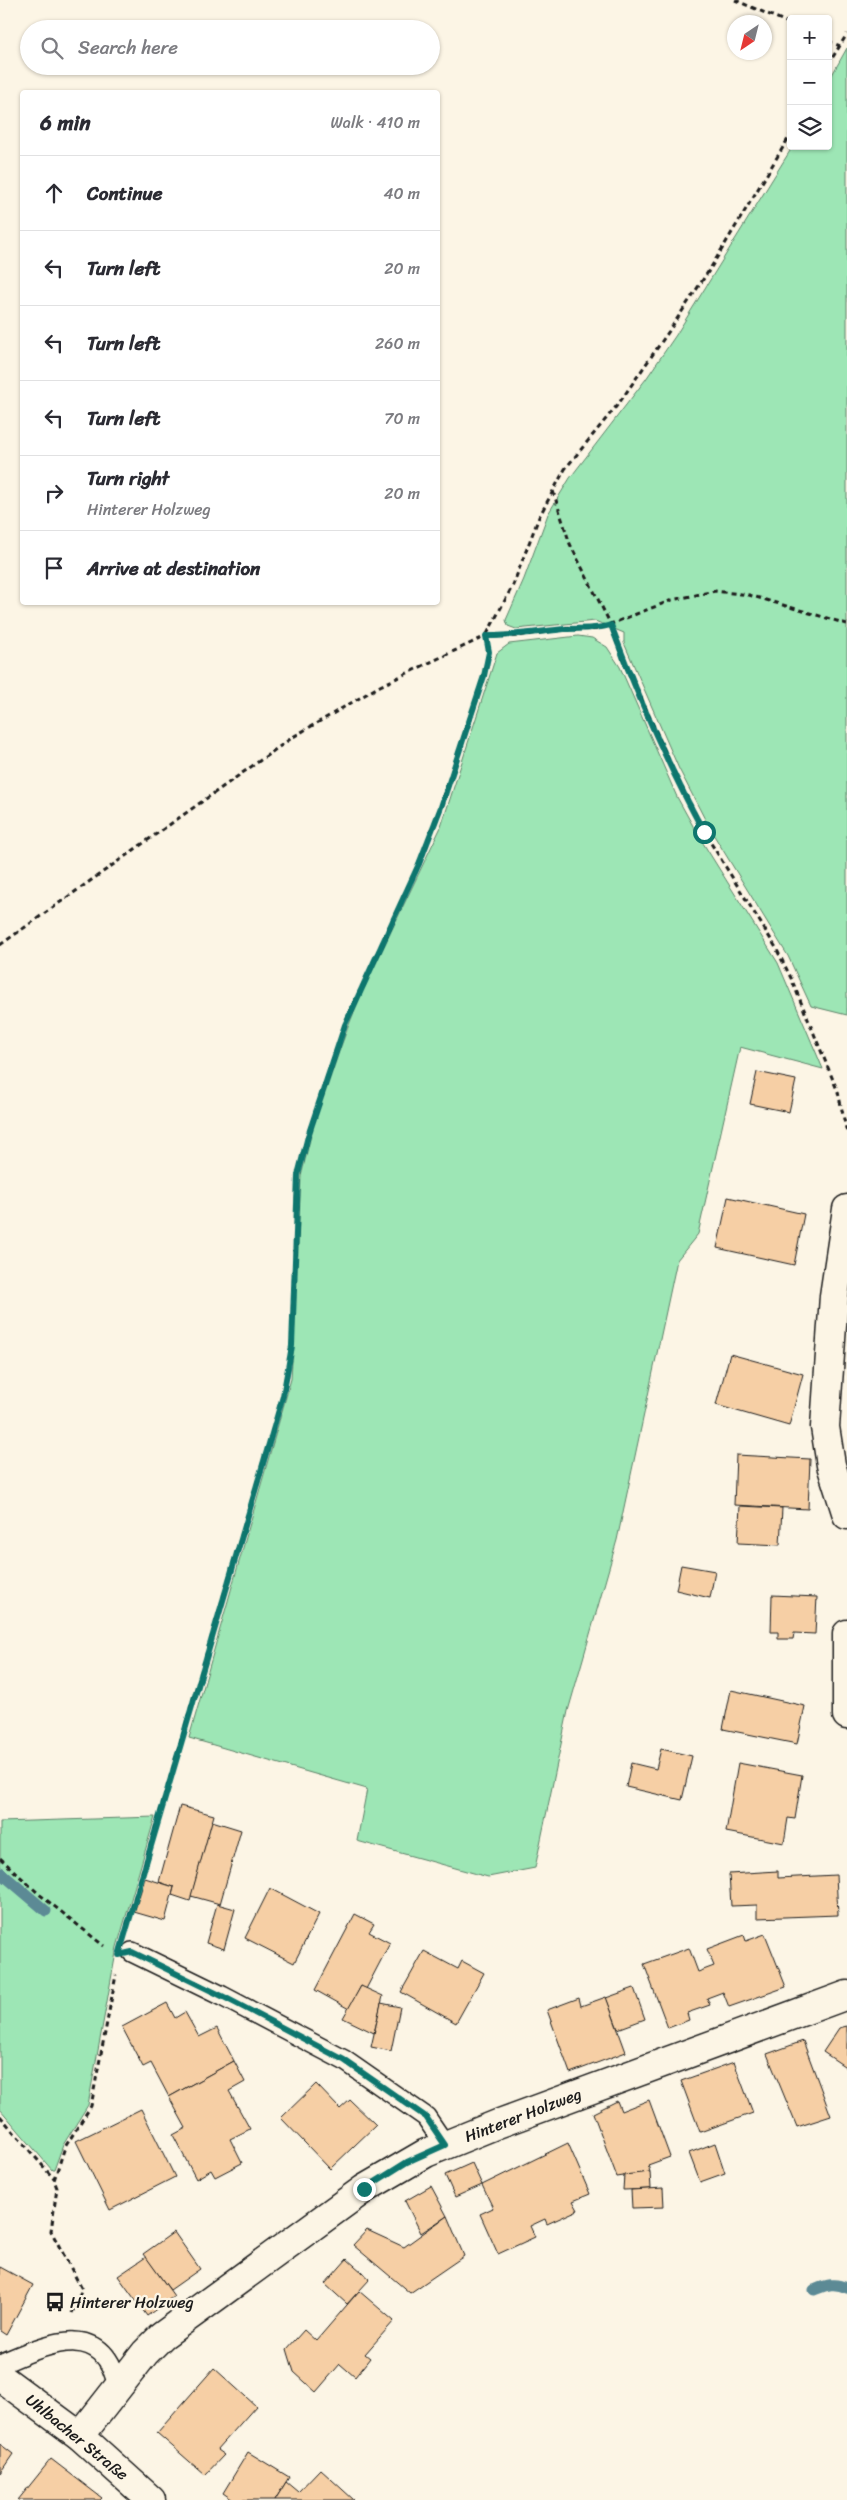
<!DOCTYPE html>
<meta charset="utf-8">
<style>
body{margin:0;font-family:Sriracha,sans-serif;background:#f7f7f7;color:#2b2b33}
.controls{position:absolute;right:15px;top:15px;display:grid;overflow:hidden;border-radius:5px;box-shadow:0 1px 4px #0004}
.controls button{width:45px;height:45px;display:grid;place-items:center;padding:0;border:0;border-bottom:1px solid #e1e1e2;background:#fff;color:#2b2b33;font:25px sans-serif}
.compass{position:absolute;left:727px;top:15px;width:45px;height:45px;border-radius:50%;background:#fff;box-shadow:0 1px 4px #0004;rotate:215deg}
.stop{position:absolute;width:15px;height:15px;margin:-11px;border:4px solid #0f766e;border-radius:50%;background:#fff}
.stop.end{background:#0f766e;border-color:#fff;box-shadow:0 1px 5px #0008}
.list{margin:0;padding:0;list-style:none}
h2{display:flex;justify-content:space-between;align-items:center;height:65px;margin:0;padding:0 20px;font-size:21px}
h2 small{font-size:16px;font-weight:400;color:#7c7c81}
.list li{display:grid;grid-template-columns:32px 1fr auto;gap:15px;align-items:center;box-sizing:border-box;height:75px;padding:0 20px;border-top:1px solid #e1e1e2}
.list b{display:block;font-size:19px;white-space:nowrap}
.list p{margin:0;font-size:16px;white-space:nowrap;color:#7c7c81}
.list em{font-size:16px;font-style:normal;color:#7c7c81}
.icon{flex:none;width:28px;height:28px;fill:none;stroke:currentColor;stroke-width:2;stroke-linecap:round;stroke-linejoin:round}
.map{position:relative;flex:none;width:847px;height:2500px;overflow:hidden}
.search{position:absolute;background:#fff;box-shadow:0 1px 4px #0004;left:20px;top:20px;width:420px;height:55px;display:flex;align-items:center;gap:12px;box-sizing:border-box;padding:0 18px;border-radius:28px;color:#7c7c81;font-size:19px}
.panel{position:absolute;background:#fff;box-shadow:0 1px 4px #0004;left:20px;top:90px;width:420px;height:515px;border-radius:5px}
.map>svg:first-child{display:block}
.green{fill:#9de6b5;stroke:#5c8168}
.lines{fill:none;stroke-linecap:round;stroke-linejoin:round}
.stream{stroke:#5c8a95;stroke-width:11}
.building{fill:#f6cfa5;stroke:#1c1c1c}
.lane-casing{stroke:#1c1c1c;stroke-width:22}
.street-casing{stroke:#1c1c1c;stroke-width:31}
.path{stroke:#1c1c1c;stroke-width:3;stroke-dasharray:5 4;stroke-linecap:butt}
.lane{stroke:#fcf5e5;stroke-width:19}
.street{stroke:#fcf5e5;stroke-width:28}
.route{stroke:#0f766e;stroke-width:6}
.labels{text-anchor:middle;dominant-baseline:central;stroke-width:4.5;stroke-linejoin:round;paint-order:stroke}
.street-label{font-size:16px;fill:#1c1c1c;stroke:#fcf5e5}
.poi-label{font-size:16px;fill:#1c1c1c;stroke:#fcf5e5;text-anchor:start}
</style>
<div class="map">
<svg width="847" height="2500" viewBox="0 0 847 2500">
<rect width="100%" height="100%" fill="#fcf5e5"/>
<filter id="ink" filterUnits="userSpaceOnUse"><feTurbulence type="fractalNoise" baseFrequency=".02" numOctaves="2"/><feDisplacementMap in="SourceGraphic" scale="10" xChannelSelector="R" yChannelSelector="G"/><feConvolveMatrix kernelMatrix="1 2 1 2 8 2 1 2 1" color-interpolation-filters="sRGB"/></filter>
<g filter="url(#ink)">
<g class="green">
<path d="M847 48V1015L811 1006 788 956 710 829 679 769 624 643V633L595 621 516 629 508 626 506 620 524 579 548 514 570 478 646 379 676 335 793 146H828V82Z"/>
<path d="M578 636 592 638 607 647 620 667 677 797 698 835 778 963 823 1069 740 1047 698 1234 677 1260 617 1540 568 1711 535 1868 488 1877 357 1841 367 1789 189 1738 291 1379 301 1176 313 1126 340 1048 361 993 441 827 497 653 509 644Z"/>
<path d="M155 1817 117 1947 88 2105 63 2145 54 2170H52L0 2109V1822Z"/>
</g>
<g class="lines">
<g class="stream">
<path d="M0 1872 46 1911"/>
<path d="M814 2290C827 2285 834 2282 847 2288"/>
</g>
</g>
<g class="building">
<path d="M757 1072 796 1080 789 1112 750 1104Z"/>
<path d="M728 1197 804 1214 794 1265 717 1248Z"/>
<path d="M730 1354 803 1374 789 1426 716 1405Z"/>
<path d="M736 1455 810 1459 808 1509 734 1505Z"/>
<path d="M740 1506 782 1508 780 1545 738 1543Z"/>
<path d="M681 1565 715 1571 710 1598 676 1590Z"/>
<path d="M772 1595 817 1597 815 1634 794 1633 793 1639H778V1632H771Z"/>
<path d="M731 1690 805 1706 797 1744 723 1729Z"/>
<path d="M661 1749 692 1756 682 1800 626 1787 631 1763 656 1769Z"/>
<path d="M738 1763 802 1775 795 1819 788 1818 784 1843 726 1832Z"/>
<path d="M180 1806 214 1815 190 1901 172 1895 174 1887 159 1882Z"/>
<path d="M212 1821 241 1830 220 1904 191 1896Z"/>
<path d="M778 1871V1878L836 1875 838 1915 757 1918V1905L731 1906 729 1874Z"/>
<path d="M145 1878 174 1887 165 1921 134 1912Z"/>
<path d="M270 1888 319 1914 294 1963 245 1938Z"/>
<path d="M217 1904 235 1909 224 1949 206 1943Z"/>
<path d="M355 1914 374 1924 369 1932 390 1943 366 1989 361 1986 349 2009 315 1990Z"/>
<path d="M765 1934 786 1987 729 2007 723 1992 707 1998 710 2005 687 2013 689 2020 668 2028 644 1964 689 1948 698 1972 714 1966 707 1949 744 1935 746 1941Z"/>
<path d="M424 1951 458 1969 462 1961 484 1973 456 2023 401 1992Z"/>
<path d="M361 1986 383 1996 374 2033 343 2018Z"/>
<path d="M634 1988 645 2019 618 2029 606 1998Z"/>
<path d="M606 1997 626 2052 570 2073 547 2010 579 1998 581 2006Z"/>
<path d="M167 2003 175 2018 185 2012 199 2037 217 2028 234 2061 169 2097 151 2063 143 2067 122 2027Z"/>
<path d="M381 2003 400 2007 391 2051 371 2047Z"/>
<path d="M847 2026V2068L823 2052 839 2028Z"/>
<path d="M803 2041 831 2116 797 2127 767 2054Z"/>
<path d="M234 2061 245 2082 229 2091 250 2129 230 2139 242 2163 215 2177 211 2170 196 2179 173 2135 186 2128 169 2097Z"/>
<path d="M734 2062 753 2113 700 2132 681 2081Z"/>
<path d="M316 2084 340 2109 350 2100 376 2125 330 2169 281 2118Z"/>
<path d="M649 2100 670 2157 648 2165 650 2172 617 2177 593 2113 617 2101 621 2111Z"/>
<path d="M141 2109 175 2177 110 2210 76 2141Z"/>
<path d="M568 2143 590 2194 573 2201 578 2210 547 2224 545 2219 530 2226 535 2237 498 2254 480 2214 493 2208 482 2185Z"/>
<path d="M715 2143 725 2173 700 2182 689 2153Z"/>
<path d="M472 2163 482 2185 455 2197 445 2175Z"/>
<path d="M650 2172 651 2189 623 2190 624 2175Z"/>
<path d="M431 2186 447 2216 421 2233 405 2201Z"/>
<path d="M663 2188 664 2207 632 2208 631 2190Z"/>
<path d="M447 2216 464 2256 410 2293 353 2245 367 2230 404 2247Z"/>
<path d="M174 2232 200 2269 170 2290 143 2254Z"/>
<path d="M146 2257 174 2296 147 2316 118 2276Z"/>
<path d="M347 2259 370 2279 347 2304 325 2284Z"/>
<path d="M0 2267 33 2285 6 2335 0 2331Z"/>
<path d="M359 2291 394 2321 365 2354 370 2358 355 2377 340 2364 316 2392 294 2372 287 2349 304 2330 316 2341Z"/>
<path d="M214 2368 256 2406 217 2450 224 2455 205 2475 157 2433Z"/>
<path d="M0 2444 13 2454 0 2473Z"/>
<path d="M248 2452 289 2477 275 2500H233L223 2493Z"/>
<path d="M51 2459 102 2498 100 2500H18Z"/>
<path d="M320 2469 354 2500H275L286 2482 298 2492Z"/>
</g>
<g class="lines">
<defs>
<g id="lane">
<path d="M132 1952 222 1996 344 2060 426 2117 445 2145"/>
<path d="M0 2364C46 2345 104 2316 118 2388"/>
</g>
<g id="street">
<path d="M847 1209 834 1296 825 1427 831 1465 847 1515"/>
<path d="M847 1634V1715"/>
<path d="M0 2377 80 2436 151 2500"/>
<path d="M80 2436 145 2353 162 2336 364 2189 426 2153 500 2123 847 1995"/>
</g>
</defs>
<use href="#lane" class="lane-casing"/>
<use href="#street" class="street-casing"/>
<g class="path">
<path d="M735 0 791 24"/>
<path d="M828 41 840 46"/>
<path d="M828 65 847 34"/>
<path d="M553 491 570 544 611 625 623 658 676 777 704 832 775 946 791 978 838 1092 847 1133"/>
<path d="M0 945 293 737 380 686 486 636H516L563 629H598L672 600 715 591 749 595 847 624"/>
<path d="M0 1858 39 1894 104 1946"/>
<path d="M127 1925 283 1396 292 1346 298 1175 308 1136 345 1025 419 864 441 807 484 676 489 652 486 636 513 585 539 517 565 469 619 403 669 331 710 269 791 134"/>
<path d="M0 2116 54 2179"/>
<path d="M72 2313 82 2289 51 2231 57 2188 54 2180 65 2147 91 2106 116 1975"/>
</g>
<use href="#lane" class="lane"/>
<use href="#street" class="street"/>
</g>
</g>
<g class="lines" filter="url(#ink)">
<path class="route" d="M364 2189 407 2162 445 2145 426 2117 344 2060 222 1996 132 1952 119 1955 283 1396 292 1346 298 1175 308 1136 345 1025 419 864 441 807 484 676 489 652 486 636C514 636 537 632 564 629 581 628 595 630 611 625 637 695 668 766 704 832"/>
</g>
<defs>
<symbol id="bus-bare" viewBox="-9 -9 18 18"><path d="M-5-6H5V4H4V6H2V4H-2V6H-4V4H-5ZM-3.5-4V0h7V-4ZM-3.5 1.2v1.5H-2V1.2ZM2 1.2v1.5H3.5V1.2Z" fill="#1c1c1c" stroke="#fcf5e5" stroke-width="2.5" paint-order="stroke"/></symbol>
</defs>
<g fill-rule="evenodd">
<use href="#bus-bare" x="41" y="2288" width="28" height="28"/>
</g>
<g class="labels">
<g class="street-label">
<text transform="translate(523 2115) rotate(-21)">Hinterer Holzweg</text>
<text transform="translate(77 2437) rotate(39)">Uhlbacher Straße</text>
</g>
<g class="poi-label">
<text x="70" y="2302">Hinterer Holzweg</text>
</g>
</g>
</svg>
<div class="controls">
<button>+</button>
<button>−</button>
<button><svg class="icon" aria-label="layers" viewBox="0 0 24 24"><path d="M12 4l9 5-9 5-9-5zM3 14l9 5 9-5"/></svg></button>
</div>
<svg class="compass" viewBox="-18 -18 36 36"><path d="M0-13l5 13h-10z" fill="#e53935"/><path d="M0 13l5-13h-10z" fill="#7c7c81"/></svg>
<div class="stop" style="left:704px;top:832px"></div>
<div class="stop end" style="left:364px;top:2189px"></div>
<div class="search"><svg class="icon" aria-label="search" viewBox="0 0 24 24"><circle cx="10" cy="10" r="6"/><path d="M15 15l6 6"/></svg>Search here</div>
<section class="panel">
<h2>6 min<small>Walk · 410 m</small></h2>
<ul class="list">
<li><svg class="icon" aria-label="ahead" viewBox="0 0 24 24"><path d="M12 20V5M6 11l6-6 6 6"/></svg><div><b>Continue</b></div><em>40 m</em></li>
<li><svg class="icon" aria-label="left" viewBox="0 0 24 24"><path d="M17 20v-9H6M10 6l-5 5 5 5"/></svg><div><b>Turn left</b></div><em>20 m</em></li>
<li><svg class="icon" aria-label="left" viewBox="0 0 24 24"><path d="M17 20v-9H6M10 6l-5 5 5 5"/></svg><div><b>Turn left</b></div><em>260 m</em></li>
<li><svg class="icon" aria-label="left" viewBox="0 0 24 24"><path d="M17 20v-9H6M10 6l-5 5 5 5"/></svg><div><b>Turn left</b></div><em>70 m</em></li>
<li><svg class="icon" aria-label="right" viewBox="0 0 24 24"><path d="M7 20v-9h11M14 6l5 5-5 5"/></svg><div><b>Turn right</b><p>Hinterer Holzweg</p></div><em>20 m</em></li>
<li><svg class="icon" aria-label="arrive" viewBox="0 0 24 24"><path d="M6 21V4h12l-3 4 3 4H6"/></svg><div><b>Arrive at destination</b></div></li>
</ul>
</section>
</div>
